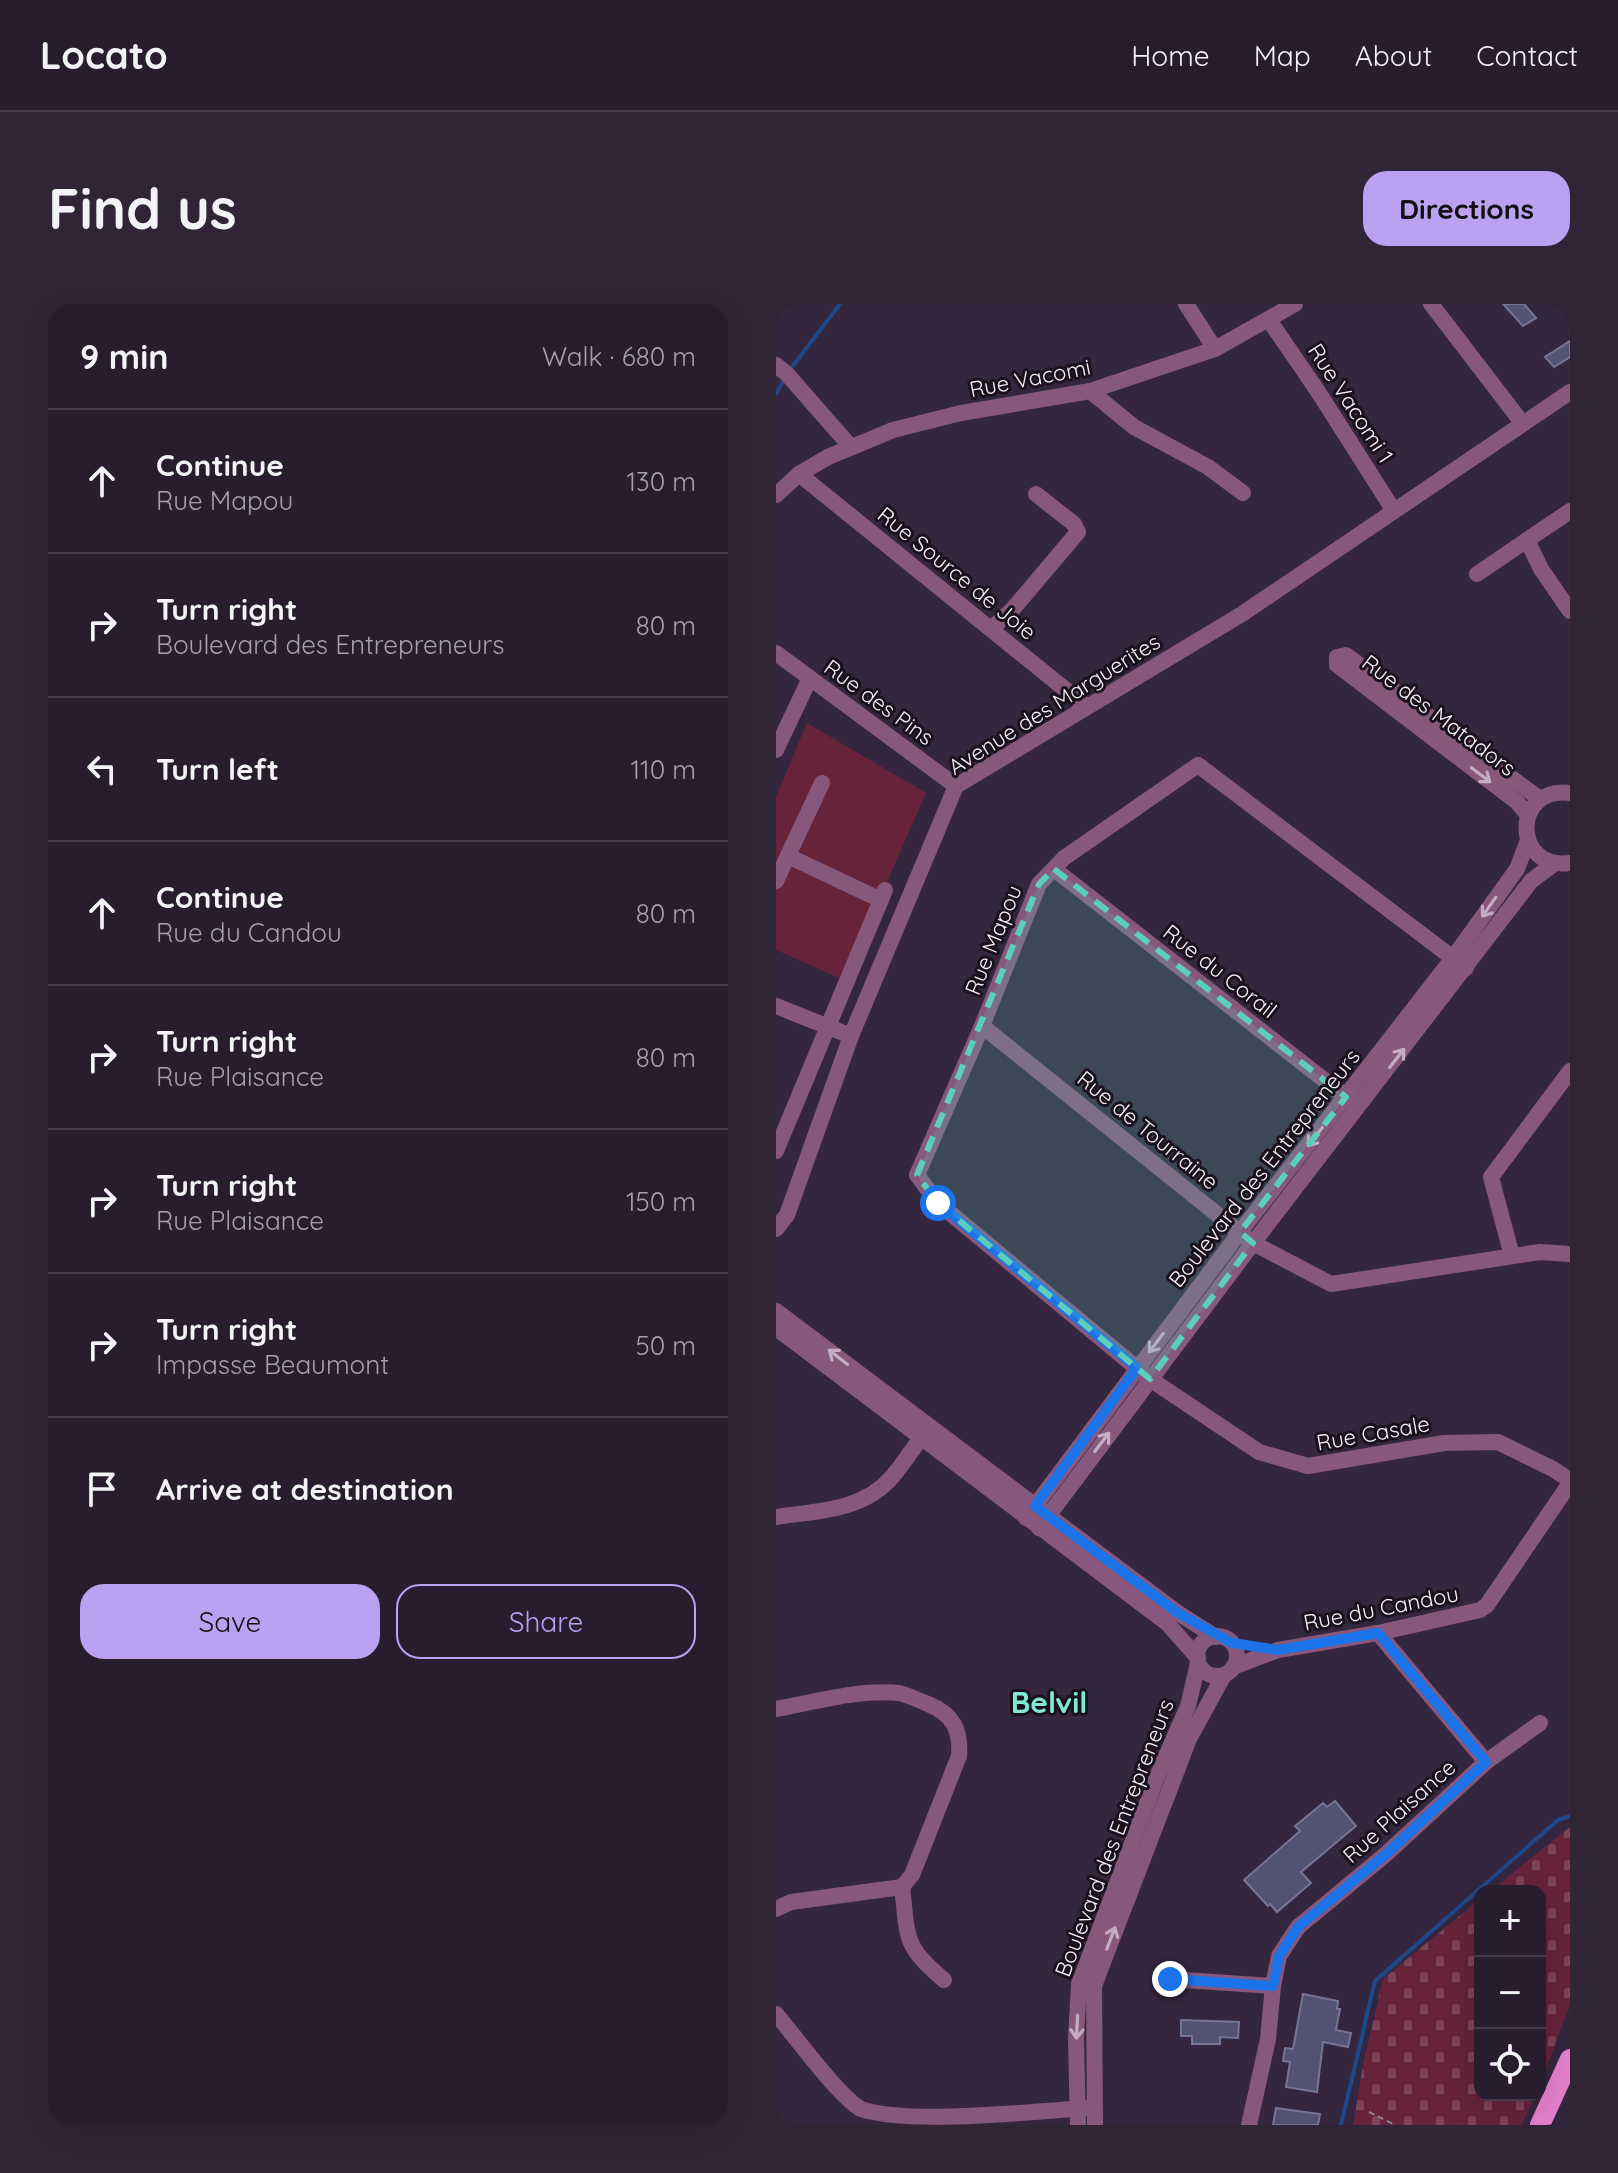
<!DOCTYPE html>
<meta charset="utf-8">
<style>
body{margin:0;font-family:Quicksand,sans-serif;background:#302537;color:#f1f3f6}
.controls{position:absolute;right:24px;bottom:24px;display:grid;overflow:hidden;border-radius:16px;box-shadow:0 8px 32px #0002}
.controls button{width:72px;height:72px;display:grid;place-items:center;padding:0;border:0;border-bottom:2px solid #443a4b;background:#281c2f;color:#f1f3f6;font:40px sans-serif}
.stop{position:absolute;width:24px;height:24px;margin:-18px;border:6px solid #1a73e8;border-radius:50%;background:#fff}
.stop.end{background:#1a73e8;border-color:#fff;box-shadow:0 2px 8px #0008}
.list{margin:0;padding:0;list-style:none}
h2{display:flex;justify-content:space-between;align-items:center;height:104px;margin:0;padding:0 32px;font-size:34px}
h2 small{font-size:26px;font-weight:400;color:#a5a1aa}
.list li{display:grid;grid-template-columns:52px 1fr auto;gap:24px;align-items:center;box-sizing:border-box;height:144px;padding:0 32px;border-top:2px solid #443a4b}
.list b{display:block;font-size:30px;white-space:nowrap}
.list p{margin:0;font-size:26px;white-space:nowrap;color:#a5a1aa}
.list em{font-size:26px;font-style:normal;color:#a5a1aa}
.actions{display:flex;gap:16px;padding:24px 32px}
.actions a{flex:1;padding:18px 0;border:2px solid #bca0f2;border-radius:24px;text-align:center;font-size:28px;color:#bca0f2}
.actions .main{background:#bca0f2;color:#111}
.icon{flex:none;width:44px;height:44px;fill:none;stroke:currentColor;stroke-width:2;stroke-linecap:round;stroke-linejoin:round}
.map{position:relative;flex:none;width:794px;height:1821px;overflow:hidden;border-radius:24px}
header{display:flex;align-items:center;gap:48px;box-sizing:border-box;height:112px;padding:0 40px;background:#281c2f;border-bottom:2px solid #443a4b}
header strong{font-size:38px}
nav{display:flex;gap:44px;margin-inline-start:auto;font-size:28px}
.intro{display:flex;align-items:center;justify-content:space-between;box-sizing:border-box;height:192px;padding:0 48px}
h1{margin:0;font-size:56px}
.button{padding:20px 36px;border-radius:24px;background:#bca0f2;color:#111;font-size:28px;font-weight:700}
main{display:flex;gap:48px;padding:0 48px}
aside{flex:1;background:#281c2f;border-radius:24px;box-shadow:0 8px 32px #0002}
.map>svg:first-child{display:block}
.grass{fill:#66233a}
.cemetery{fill:url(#cemetery-stones)}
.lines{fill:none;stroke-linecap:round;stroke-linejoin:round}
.stream{stroke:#1d488a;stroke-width:4}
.building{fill:#535271;stroke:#757596;stroke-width:2}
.path{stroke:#8d8296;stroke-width:2;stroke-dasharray:6 4;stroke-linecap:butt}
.minor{stroke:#88587c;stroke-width:16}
.major{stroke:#e37fcb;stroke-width:20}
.oneway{stroke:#c5abc3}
.route{stroke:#1a73e8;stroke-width:10}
.marked{fill:#5bcebc;fill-opacity:0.2;stroke:#5bcebc;stroke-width:6;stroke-dasharray:16 10;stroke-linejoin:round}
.labels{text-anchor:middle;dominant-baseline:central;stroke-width:6;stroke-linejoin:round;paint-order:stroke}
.street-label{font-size:22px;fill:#f7effd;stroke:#19121e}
.district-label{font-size:30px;font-weight:bold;fill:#80e6d5;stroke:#19121e}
</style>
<header>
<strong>Locato</strong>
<nav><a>Home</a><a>Map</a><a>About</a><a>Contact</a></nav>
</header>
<div class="intro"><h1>Find us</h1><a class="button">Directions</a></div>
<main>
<aside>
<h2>9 min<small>Walk · 680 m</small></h2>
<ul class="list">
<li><svg class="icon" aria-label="ahead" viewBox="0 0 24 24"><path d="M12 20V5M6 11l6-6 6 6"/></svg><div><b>Continue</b><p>Rue Mapou</p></div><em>130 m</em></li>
<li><svg class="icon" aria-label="right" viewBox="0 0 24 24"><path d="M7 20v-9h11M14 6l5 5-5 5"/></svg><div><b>Turn right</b><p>Boulevard des Entrepreneurs</p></div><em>80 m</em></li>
<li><svg class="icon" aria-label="left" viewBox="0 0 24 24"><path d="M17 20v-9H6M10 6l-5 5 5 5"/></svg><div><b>Turn left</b></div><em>110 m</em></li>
<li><svg class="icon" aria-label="ahead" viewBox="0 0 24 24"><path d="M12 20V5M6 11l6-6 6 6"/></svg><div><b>Continue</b><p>Rue du Candou</p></div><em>80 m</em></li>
<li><svg class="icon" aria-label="right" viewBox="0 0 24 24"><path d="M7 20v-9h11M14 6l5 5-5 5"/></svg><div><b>Turn right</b><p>Rue Plaisance</p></div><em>80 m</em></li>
<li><svg class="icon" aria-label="right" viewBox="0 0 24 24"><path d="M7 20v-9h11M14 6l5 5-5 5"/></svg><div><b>Turn right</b><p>Rue Plaisance</p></div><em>150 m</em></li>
<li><svg class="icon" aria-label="right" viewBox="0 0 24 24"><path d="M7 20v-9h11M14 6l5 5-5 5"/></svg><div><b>Turn right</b><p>Impasse Beaumont</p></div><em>50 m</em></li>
<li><svg class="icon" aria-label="arrive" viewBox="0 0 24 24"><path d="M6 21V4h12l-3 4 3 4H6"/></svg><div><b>Arrive at destination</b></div></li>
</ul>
<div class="actions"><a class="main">Save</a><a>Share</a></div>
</aside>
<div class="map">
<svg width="794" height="1821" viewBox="0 0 794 1821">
<defs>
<pattern id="cemetery-stones" width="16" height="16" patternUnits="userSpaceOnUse" patternTransform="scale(2)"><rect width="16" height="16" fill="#66233a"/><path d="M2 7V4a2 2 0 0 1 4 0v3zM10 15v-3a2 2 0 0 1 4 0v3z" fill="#7d4357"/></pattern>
</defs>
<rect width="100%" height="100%" fill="#35263f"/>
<path class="grass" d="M31 419 150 489 68 676 0 646V493Z"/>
<g class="cemetery">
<path d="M794 1523V1700L764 1781V1587H714Z"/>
<path d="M704 1595V1791H760L745 1821H577L587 1761 607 1675Z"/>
</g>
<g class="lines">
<g class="stream">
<path d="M13 67 64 0"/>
<path d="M0 90 9 74"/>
<path d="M565 1821 599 1677 782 1516 794 1512"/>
</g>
</g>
<g class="building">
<path d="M727 0H748L760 14 747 22Z"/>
<path d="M794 37V53L778 63 769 53Z"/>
<path d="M559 1497 580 1522 525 1568 535 1579 501 1608 494 1600 492 1602 468 1576 524 1527 519 1522 547 1499 551 1503Z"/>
<path d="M527 1690 562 1697 561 1705H564L560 1726 575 1729 572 1743 547 1738 541 1788 510 1783 514 1758 507 1757 509 1744 517 1745Z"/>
<path d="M405 1716 463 1718 462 1734 444 1733V1740H416V1732H405Z"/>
<path d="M500 1804 544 1810 542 1821H497Z"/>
</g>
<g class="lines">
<path class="path" d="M593 1808 619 1821"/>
<g class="minor">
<path d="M410 0 439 45"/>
<path d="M655 0 747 120"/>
<path d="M493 16 543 89 618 207"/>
<path d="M0 61 11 70 74 142"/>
<path d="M314 87 358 123 432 163 467 189"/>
<path d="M23 170 311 403"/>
<path d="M0 191 23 170 52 153 117 126 185 109 314 87 439 45 519 0"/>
<path d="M794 207 751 236 765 265 794 307"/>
<path d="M701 270 751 236"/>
<path d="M216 324 236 306 302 228 298 220 260 190"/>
<path d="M0 349 180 482"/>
<path d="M0 446 34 374"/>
<path d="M794 489C735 482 737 567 794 559"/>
<path d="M752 511 741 498 561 361V353L570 351 764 495"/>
<path d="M12 552 105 596"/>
<path d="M278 565 579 800"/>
<path d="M0 577 46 479"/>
<path d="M690 664 422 461 288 554 263 580 206 722 141 871 162 899 374 1075 483 1148 532 1162 668 1139 722 1138 777 1165 794 1176"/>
<path d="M0 702 75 732"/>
<path d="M206 722 477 939 555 980 764 948 794 950"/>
<path d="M0 847 109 586"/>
<path d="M0 925 11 911 75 732 180 482 466 310 794 88"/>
<path d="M736 952 715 873 794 767"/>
<path d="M0 1007 402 1309 440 1333"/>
<path d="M0 1024 391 1319 422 1354"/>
<path d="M0 1213C40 1207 87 1207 116 1173 128 1159 138 1142 150 1128"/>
<path d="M250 1214 464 928 677 654 741 565 752 536"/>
<path d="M263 1224 477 939 755 577 779 559"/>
<circle cx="441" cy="1352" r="20"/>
<path d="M457 1363 502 1346 602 1329 704 1306 711 1301 794 1179"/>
<path d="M0 1405C39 1398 83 1385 123 1389 132 1391 142 1396 152 1400 177 1410 185 1426 183 1452L136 1571 126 1583 15 1598 0 1605"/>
<path d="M710 1458 764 1419"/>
<path d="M126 1583C132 1634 127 1642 168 1676"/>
<path d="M394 1675 497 1682"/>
<path d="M0 1710C19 1732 63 1793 85 1805 133 1821 252 1808 309 1804"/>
<path d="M302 1821 300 1735 303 1680 381 1473 412 1402 422 1359"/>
<path d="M319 1821 318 1682 413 1435 448 1371"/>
<path d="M473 1821 492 1735 497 1682 503 1652 522 1623 609 1551 710 1458 602 1329"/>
</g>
<path class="major" d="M764 1821 794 1755"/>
</g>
<defs><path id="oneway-shaft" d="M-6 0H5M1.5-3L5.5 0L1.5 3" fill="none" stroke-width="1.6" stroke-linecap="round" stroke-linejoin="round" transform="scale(2)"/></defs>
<g class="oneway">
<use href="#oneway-shaft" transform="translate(705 471) rotate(37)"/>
<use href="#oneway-shaft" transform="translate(713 603) rotate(125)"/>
<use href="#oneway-shaft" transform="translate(621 754) rotate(-52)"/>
<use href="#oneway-shaft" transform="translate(539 833) rotate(128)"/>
<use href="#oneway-shaft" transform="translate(380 1039) rotate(127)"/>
<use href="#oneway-shaft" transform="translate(62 1053) rotate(-142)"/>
<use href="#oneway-shaft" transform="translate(326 1138) rotate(-53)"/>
<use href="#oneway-shaft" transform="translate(335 1634) rotate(-69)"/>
<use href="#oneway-shaft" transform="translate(301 1723) rotate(93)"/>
</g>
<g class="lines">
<path class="route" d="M162 899 361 1064 259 1202 402 1309 456 1339 502 1346 602 1329 710 1458 609 1551 522 1623 503 1652 497 1682 394 1675"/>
</g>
<path class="marked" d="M278 565 570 793 464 928 477 939 374 1075 162 899 141 871 263 580Z"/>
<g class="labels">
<g class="street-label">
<text transform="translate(254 74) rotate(-11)">Rue Vacomi</text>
<text transform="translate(575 99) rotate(57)">Rue Vacomi 1</text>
<text transform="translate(181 269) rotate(39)">Rue Source de Joie</text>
<text transform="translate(103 398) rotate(36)">Rue des Pins</text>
<text transform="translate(278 400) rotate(-32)">Avenue des Marguerites</text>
<text transform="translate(663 411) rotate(37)">Rue des Matadors</text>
<text transform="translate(217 636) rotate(-68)">Rue Mapou</text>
<text transform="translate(444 667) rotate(38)">Rue du Corail</text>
<text transform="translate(372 826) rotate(39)">Rue de Tourraine</text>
<text transform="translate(488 864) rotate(-52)">Boulevard des Entrepreneurs</text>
<text transform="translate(597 1129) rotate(-10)">Rue Casale</text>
<text transform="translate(605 1304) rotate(-11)">Rue du Candou</text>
<text transform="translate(623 1507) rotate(-42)">Rue Plaisance</text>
<text transform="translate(338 1534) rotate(-69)">Boulevard des Entrepreneurs</text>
</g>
<g class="district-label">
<text x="273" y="1398">Belvil</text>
</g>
</g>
</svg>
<div class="controls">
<button>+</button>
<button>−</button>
<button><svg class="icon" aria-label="locate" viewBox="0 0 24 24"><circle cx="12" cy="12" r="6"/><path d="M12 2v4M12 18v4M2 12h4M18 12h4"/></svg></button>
</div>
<div class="stop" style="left:162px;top:899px"></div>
<div class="stop end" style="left:394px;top:1675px"></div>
</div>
</main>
